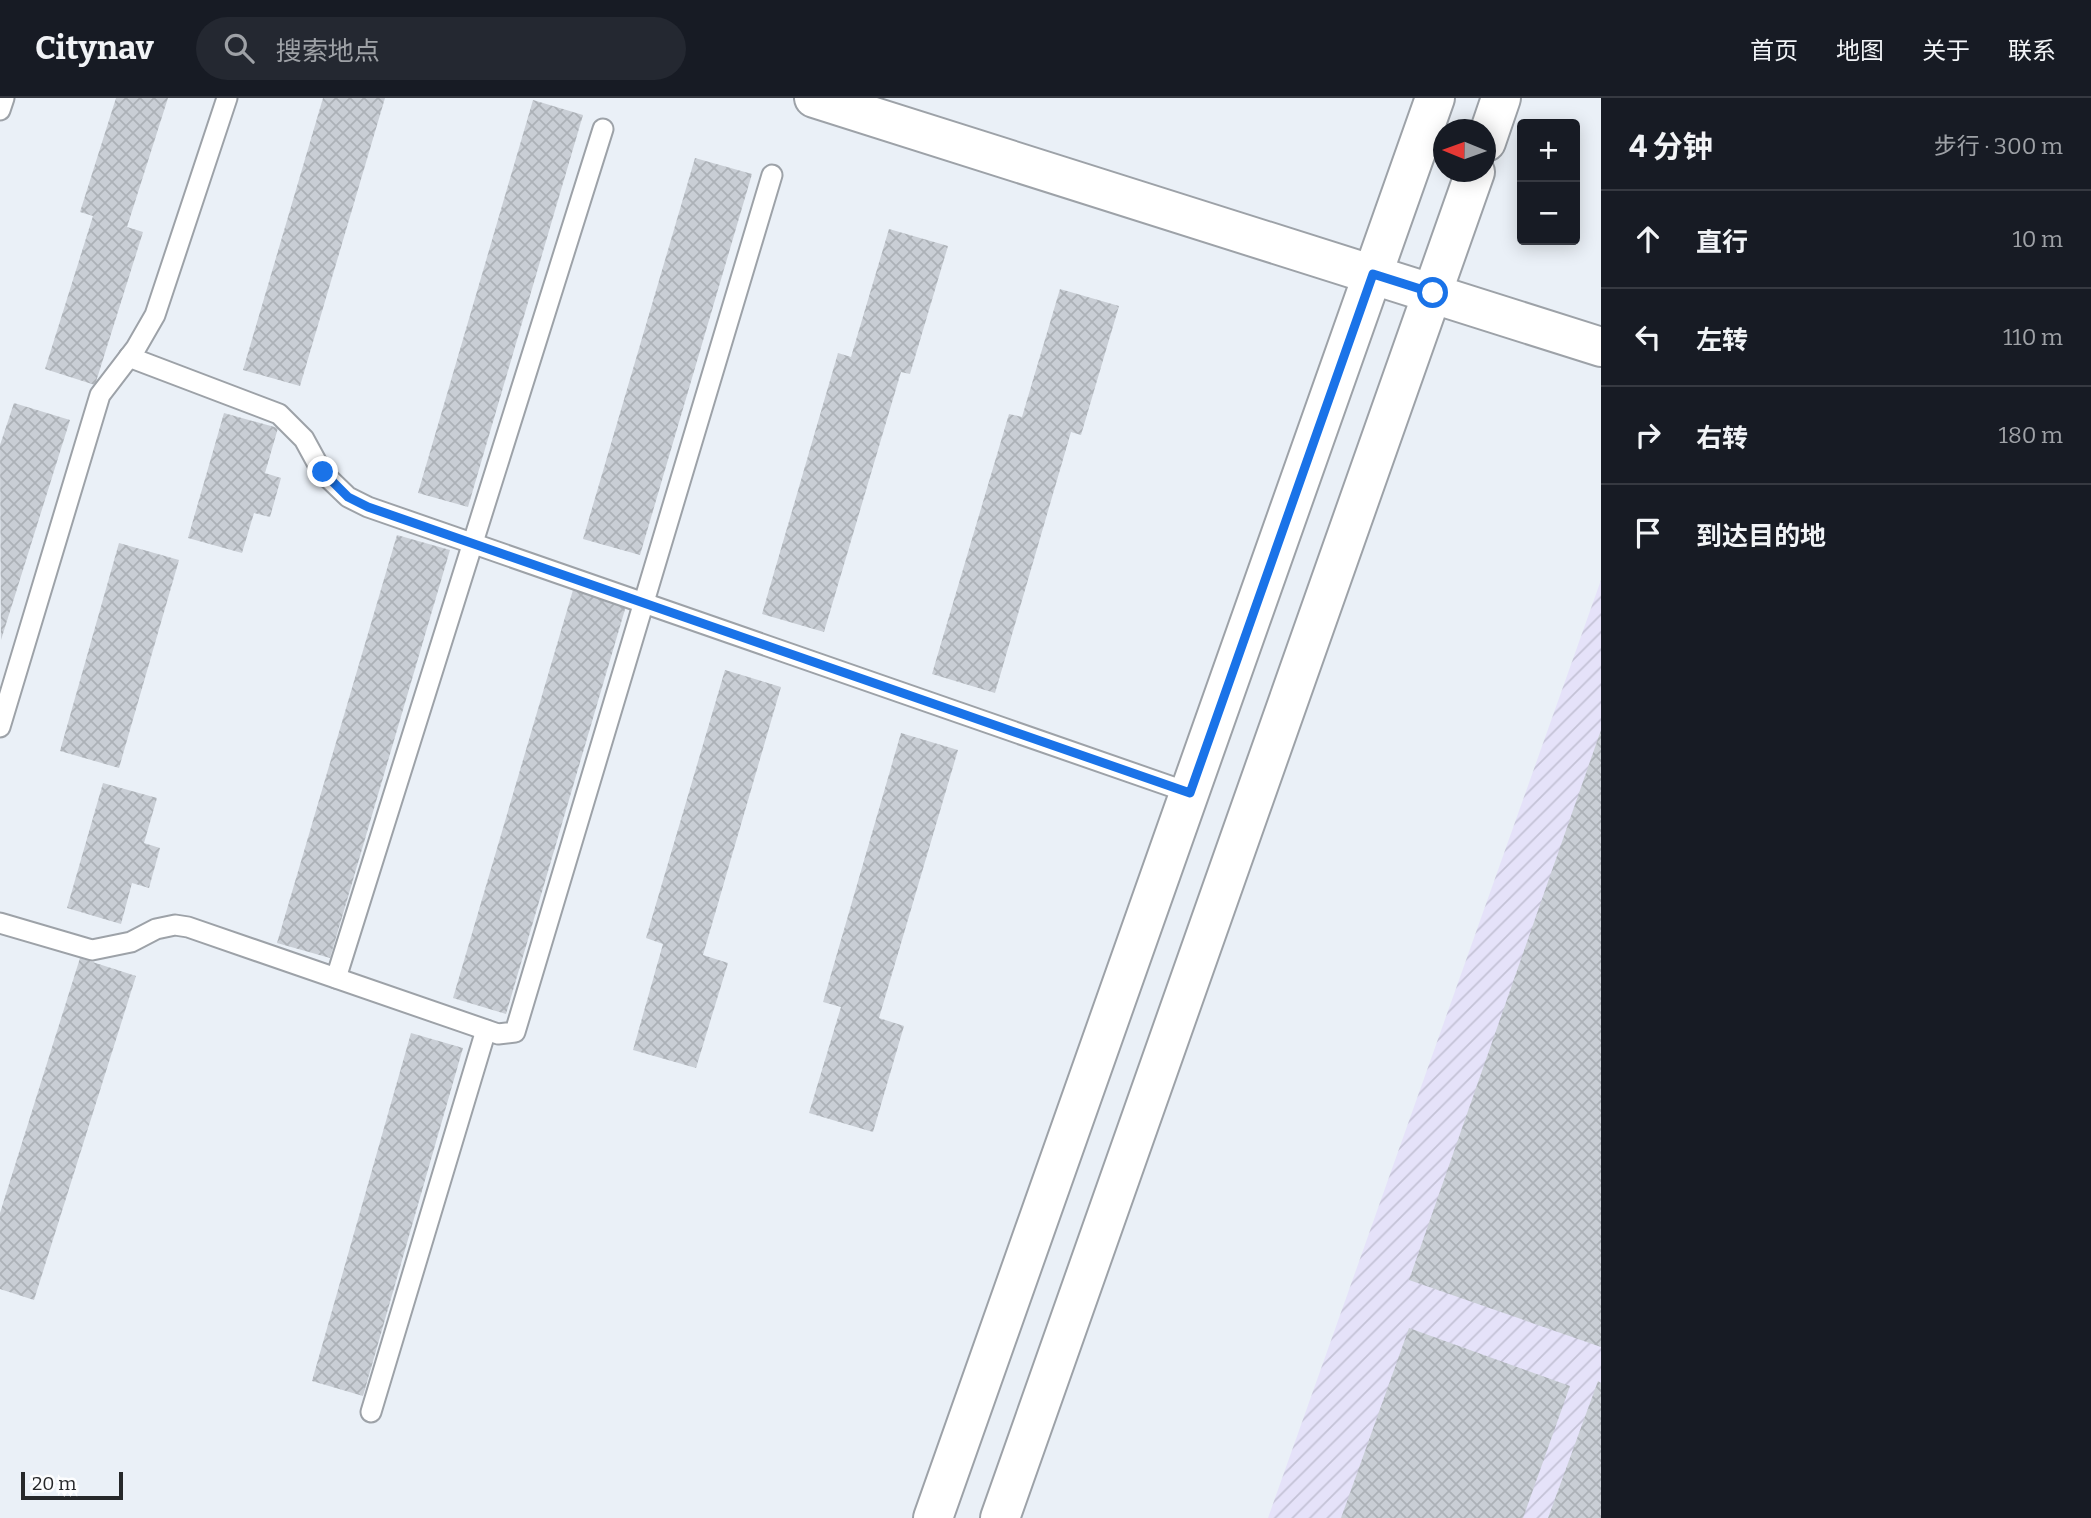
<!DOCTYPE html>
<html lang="zh">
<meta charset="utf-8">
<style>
body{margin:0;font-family:Bitter,"Noto Sans SC",serif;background:#242831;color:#f1f3f6}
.controls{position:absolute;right:21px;top:21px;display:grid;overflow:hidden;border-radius:7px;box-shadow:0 4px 18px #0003}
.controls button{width:63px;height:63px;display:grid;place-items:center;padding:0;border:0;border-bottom:2px solid #363941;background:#171b24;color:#f1f3f6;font:35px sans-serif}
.compass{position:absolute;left:1433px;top:21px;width:63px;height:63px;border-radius:50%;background:#171b24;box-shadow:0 4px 18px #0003;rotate:271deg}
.scale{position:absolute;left:21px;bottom:18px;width:102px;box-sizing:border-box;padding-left:7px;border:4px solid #26282a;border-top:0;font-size:19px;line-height:24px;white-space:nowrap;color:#26282a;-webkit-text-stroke:5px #fcfdfe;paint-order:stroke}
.stop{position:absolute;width:21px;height:21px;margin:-16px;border:5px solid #1a73e8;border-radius:50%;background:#fff}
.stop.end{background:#1a73e8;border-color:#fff;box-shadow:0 2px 7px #0008}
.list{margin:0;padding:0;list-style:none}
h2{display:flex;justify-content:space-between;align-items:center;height:91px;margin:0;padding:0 28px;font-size:30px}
h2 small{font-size:23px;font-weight:400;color:#9ea1a6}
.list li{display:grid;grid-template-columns:46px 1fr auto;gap:21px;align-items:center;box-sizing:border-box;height:98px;padding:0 28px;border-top:2px solid #363941}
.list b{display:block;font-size:26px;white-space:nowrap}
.list em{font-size:23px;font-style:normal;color:#9ea1a6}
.icon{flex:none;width:38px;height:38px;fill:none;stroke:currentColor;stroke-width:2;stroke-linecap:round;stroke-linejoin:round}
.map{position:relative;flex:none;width:1601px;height:1420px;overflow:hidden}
header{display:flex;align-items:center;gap:42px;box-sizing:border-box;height:98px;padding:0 35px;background:#171b24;border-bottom:2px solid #363941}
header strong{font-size:33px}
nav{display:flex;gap:38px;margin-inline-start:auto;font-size:24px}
.search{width:490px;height:63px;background:#242831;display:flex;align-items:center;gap:18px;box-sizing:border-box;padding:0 24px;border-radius:38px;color:#9ea1a6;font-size:26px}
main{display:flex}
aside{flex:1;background:#171b24}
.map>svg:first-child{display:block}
.industrial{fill:url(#industrial-furrows)}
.building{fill:url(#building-cross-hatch)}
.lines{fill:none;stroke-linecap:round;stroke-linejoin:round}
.service-casing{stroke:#9da2a8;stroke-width:23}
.tertiary-casing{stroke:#9da2a8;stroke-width:42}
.primary-casing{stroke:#9da2a8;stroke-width:42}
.service{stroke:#fff;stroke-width:19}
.tertiary{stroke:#fff;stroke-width:38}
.primary{stroke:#fff;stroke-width:38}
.route{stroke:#1a73e8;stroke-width:9}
</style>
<header>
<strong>Citynav</strong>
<div class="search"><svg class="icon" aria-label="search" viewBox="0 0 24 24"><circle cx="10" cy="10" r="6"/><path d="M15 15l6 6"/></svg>搜索地点</div>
<nav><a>首页</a><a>地图</a><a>关于</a><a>联系</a></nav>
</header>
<main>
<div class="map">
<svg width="1601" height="1420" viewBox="0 0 1601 1420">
<defs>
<pattern id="industrial-furrows" width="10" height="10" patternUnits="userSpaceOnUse" patternTransform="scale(1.75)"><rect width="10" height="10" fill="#e5e2f9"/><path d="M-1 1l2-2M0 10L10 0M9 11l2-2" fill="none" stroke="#c4c2d6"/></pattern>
<pattern id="building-cross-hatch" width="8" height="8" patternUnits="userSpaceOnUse" patternTransform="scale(1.75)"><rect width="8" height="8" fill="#c9ced5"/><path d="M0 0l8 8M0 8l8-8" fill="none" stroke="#acb1b7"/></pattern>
</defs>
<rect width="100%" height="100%" fill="#eaf0f7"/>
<path class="industrial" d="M1601 482V1420H1268Z"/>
<g class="building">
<path d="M116 0H168L127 129 143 134 95 287 45 271 93 118 80 114Z"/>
<path d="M323 0H385L300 288 243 272Z"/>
<path d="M533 2 583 17 468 409 418 395Z"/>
<path d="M695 60 752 76 640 457 583 441Z"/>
<path d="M889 131 948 148 910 276 901 274 824 534 762 516 838 255 851 259Z"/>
<path d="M1060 191 1119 208 1081 337 1071 334 995 595 932 576 1009 316 1022 319Z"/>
<path d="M14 305 70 322 1 542 0 347Z"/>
<path d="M224 315 278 330 265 375 281 380 270 419 254 415 242 455 188 440Z"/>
<path d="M397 437 450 452 330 860 277 845Z"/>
<path d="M119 445 179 462 119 670 60 653Z"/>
<path d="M573 492 626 508 506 916 453 900Z"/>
<path d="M725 572 781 589 703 857 728 865 696 970 633 952 663 846 646 840Z"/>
<path d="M1601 632V1249L1409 1182Z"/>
<path d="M901 635 958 652 879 920 904 928 873 1034 809 1015 841 909 823 904Z"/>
<path d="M103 685 157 700 144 745 160 750 149 790 132 785 121 826 67 810Z"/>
<path d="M80 860 136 878 34 1202 0 1191V1115Z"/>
<path d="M411 935 463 950 363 1298 312 1283Z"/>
<path d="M1409 1230 1570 1288 1523 1420H1341Z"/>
<path d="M1598 1283 1601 1285V1420H1548Z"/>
</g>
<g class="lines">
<defs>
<g id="service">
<path d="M0 12 4 0"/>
<path d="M129 259 279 316 304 341 322 374 348 399 368 409 1190 695"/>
<path d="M0 629 100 297 136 250 155 217 227 0"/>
<path d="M0 825 92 852 131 844 156 831 175 827 188 829 498 936 515 934 772 77"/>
<path d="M336 880 603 31"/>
<path d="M371 1314 486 932"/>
</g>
<path id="tertiary" d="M814 0 1601 249"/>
<g id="primary">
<path d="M1486 44 1501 0"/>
<path d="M933 1420 1435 0"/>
<path d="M1000 1420 1475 74"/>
</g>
</defs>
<use href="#service" class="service-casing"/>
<use href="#tertiary" class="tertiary-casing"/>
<use href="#primary" class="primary-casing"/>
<use href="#service" class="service"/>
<use href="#tertiary" class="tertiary"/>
<use href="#primary" class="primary"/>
</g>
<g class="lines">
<path class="route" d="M323 374 348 399 368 409 1190 695 1373 176 1433 195"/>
</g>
</svg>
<div class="controls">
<button>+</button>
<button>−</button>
</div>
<svg class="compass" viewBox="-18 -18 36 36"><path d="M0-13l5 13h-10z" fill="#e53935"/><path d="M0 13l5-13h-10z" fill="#9ea1a6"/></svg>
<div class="scale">20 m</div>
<div class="stop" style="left:1433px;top:195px"></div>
<div class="stop end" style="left:323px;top:374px"></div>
</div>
<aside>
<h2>4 分钟<small>步行 · 300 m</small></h2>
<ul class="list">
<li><svg class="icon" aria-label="ahead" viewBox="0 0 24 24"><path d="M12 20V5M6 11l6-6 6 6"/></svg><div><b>直行</b></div><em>10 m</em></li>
<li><svg class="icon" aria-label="left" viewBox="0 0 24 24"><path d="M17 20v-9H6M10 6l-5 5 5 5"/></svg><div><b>左转</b></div><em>110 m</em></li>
<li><svg class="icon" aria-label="right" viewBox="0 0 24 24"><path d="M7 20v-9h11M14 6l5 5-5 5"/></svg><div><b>右转</b></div><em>180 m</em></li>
<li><svg class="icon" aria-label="arrive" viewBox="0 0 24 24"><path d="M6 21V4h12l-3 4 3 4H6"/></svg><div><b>到达目的地</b></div></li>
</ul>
</aside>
</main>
